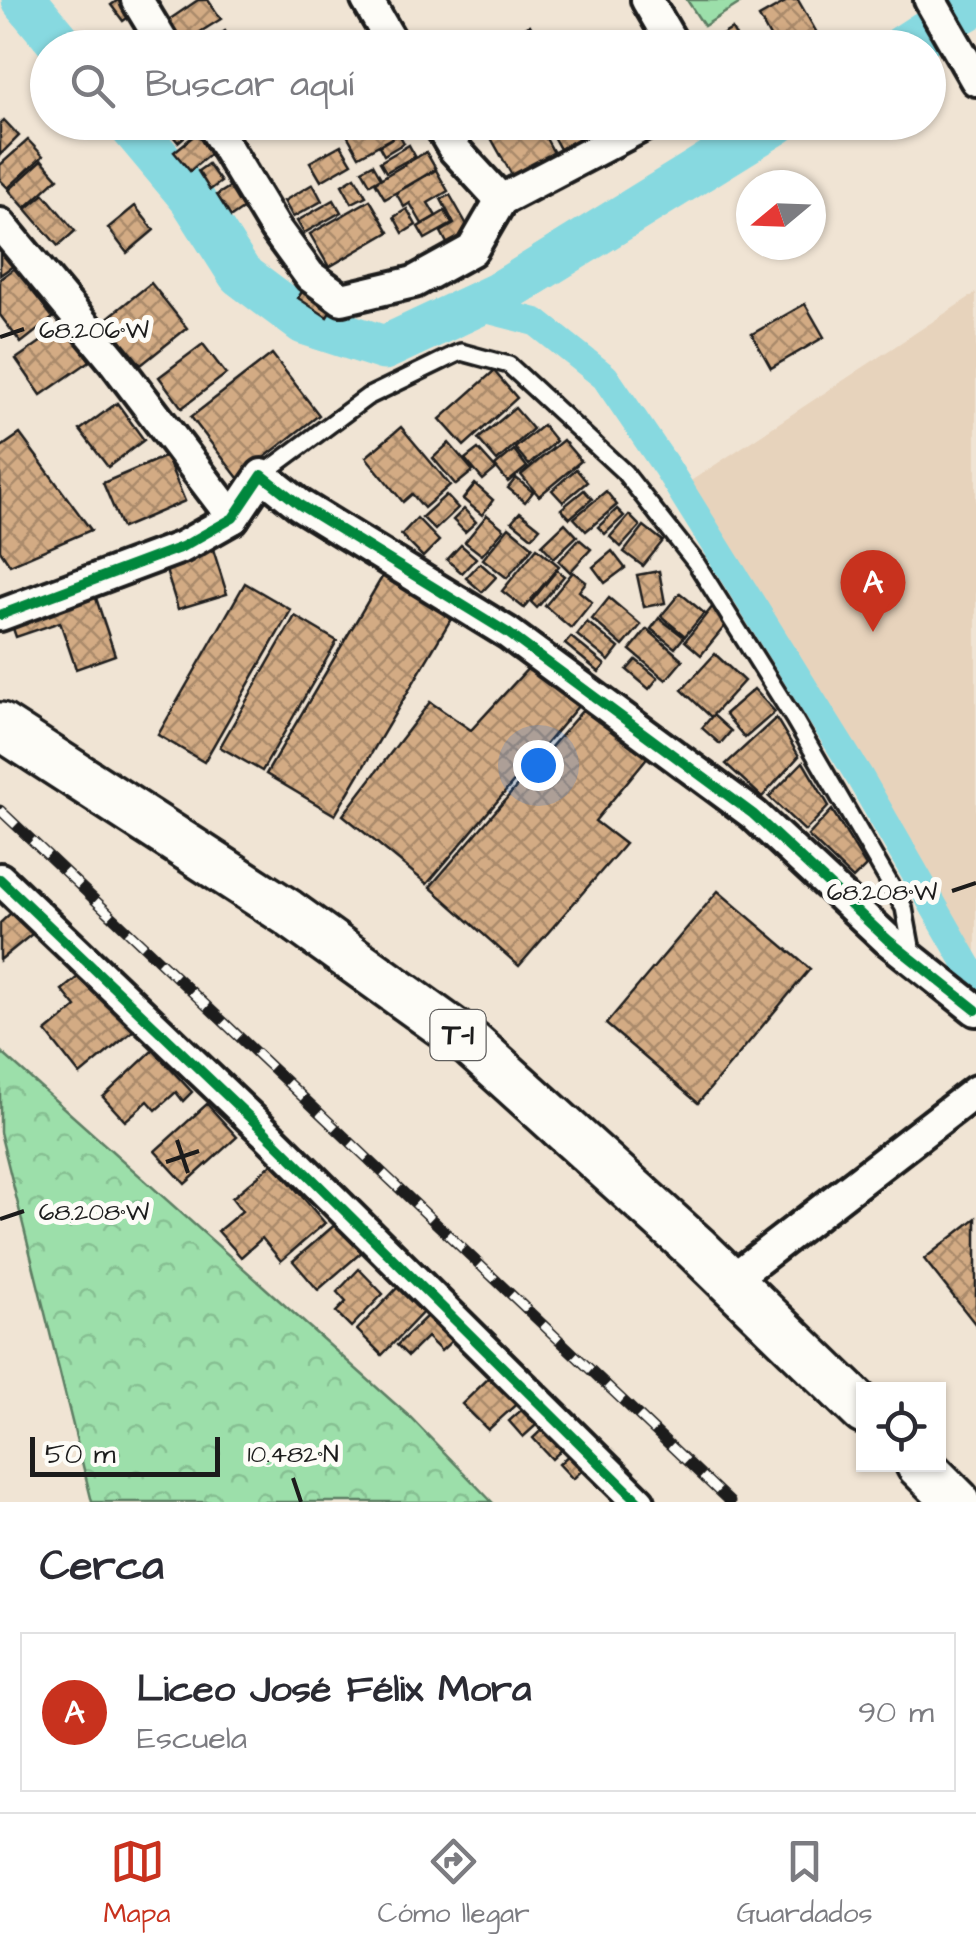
<!DOCTYPE html>
<html lang="es">
<meta charset="utf-8">
<style>
body{margin:0;font-family:"Architects Daughter",sans-serif;background:#f2f2f3;color:#2b2b33}
.controls{position:absolute;right:30px;bottom:30px;display:grid;overflow:hidden;border-radius:0px;box-shadow:0 2px 8px #0004}
.controls button{width:90px;height:90px;display:grid;place-items:center;padding:0;border:0;border-bottom:2px solid #e1e1e2;background:#fff;color:#2b2b33;font:50px sans-serif}
.compass{position:absolute;left:736px;top:170px;width:90px;height:90px;border-radius:50%;background:#fff;box-shadow:0 2px 8px #0004;rotate:251deg}
.scale{position:absolute;left:30px;bottom:25px;width:190px;box-sizing:border-box;padding-left:10px;border:5px solid #1c1c1c;border-top:0;font-size:28px;line-height:35px;white-space:nowrap;color:#1c1c1c;-webkit-text-stroke:8px #fdfcf7;paint-order:stroke}
.you{position:absolute;left:538px;top:765px;width:35px;height:35px;margin:-25px;border:8px solid #fff;border-radius:50%;background:#1a73e8;box-shadow:0 0 0 15px #1a73e833}
.badge{display:grid;place-items:center;width:65px;height:65px;border-radius:50%;background:#c8321e;color:#fff;font-size:32px;font-weight:700}
.pin{position:absolute;translate:-50% -82px;filter:drop-shadow(0 2px 5px #0008)}
.pin::after{content:'';position:absolute;top:52px;width:35px;height:30px;background:inherit;clip-path:polygon(0 0,100% 0,50% 100%)}
.list{margin:0;padding:0;list-style:none}
h2{display:flex;justify-content:space-between;align-items:center;height:130px;margin:0;padding:0 40px;font-size:42px}
h2 small{font-size:32px;font-weight:400;color:#7c7c81}
.list li{display:grid;grid-template-columns:65px 1fr auto;gap:30px;align-items:center;box-sizing:border-box;height:160px;margin:0 20px 20px;padding:0 20px;border:2px solid #e1e1e2;border-radius:0px}
.list b{display:block;font-size:38px;white-space:nowrap}
.list p{margin:0;font-size:32px;white-space:nowrap;color:#7c7c81}
.list em{font-size:32px;font-style:normal;color:#7c7c81}
.icon{flex:none;width:55px;height:55px;fill:none;stroke:currentColor;stroke-width:2;stroke-linecap:round;stroke-linejoin:round}
.map{position:relative;flex:none;width:976px;height:1502px;overflow:hidden}
.search{position:absolute;background:#fff;box-shadow:0 2px 8px #0004;left:30px;right:30px;top:30px;height:110px;display:flex;align-items:center;gap:25px;box-sizing:border-box;padding:0 35px;border-radius:55px;color:#7c7c81;font-size:38px}
.sheet{height:310px;background:#fff}
nav{display:flex;justify-content:space-around;align-items:center;box-sizing:border-box;height:140px;border-top:2px solid #e1e1e2;background:#fff;font-size:28px;color:#7c7c81}
nav a{display:grid;justify-items:center;gap:5px}
nav .on{color:#c8321e}
.map>svg:first-child{display:block}
.built{fill:#e7d3bc}
.forest{fill:url(#forest-crowns);stroke:#5c7e63;stroke-width:2.5}
.park{fill:url(#park-tufts);stroke:#5c7e63;stroke-width:2.5}
.lines{fill:none;stroke-linecap:round;stroke-linejoin:round}
.canal{stroke:#87d9e0;stroke-width:28}
.river{stroke:#87d9e0;stroke-width:45}
.building{fill:url(#building-cross-hatch);stroke:#1c1c1c;stroke-width:2.5}
.lane-casing{stroke:#1c1c1c;stroke-width:22}
.street-casing{stroke:#1c1c1c;stroke-width:38}
.primary-casing{stroke:#1c1c1c;stroke-width:52}
.lane{stroke:#fdfcf7;stroke-width:15}
.street{stroke:#fdfcf7;stroke-width:30}
.primary{stroke:#fdfcf7;stroke-width:45}
.rail-casing{stroke:#1c1c1c;stroke-width:11}
.rail{stroke:#fdfcf7;stroke-width:8;stroke-dasharray:22;stroke-linecap:butt}
.cycleway-casing{stroke:#fdfcf7;stroke-width:16}
.cycleway{stroke:#00873e;stroke-width:10}
.ticks{fill:none;stroke:#1c1c1c;stroke-width:4}
.labels{text-anchor:middle;dominant-baseline:central;stroke-width:10;stroke-linejoin:round;paint-order:stroke}
.shield{fill:#fdfcf7;stroke:#605f5e;stroke-width:2.5}
.shield-label{font-size:30px;font-weight:bold;fill:#1c1c1c}
.ticks-label{font-size:25px;text-anchor:middle;fill:#1c1c1c;stroke:#fdfcf7;stroke-width:10;stroke-linejoin:round;paint-order:stroke}
</style>
<div class="map">
<svg width="976" height="1502" viewBox="0 0 976 1502">
<defs>
<pattern id="forest-crowns" width="20" height="18" patternUnits="userSpaceOnUse" patternTransform="scale(2.5)"><rect width="20" height="18" fill="#9cdfaa"/><path d="M2 6a3 3 0 1 1 6 0M12 15a3 3 0 1 1 6 0" fill="none" stroke="#86bf92"/></pattern>
<pattern id="park-tufts" width="24" height="20" patternUnits="userSpaceOnUse" patternTransform="scale(2.5)"><rect width="24" height="20" fill="#9cdfaa"/><path d="M3 7l-1-3M5 7V3M7 7l1-3M15 17l-1-3M17 17v-4M19 17l1-3" fill="none" stroke="#86bf92"/></pattern>
<pattern id="building-cross-hatch" width="8" height="8" patternUnits="userSpaceOnUse" patternTransform="scale(2.5)"><rect width="8" height="8" fill="#d3ab84"/><path d="M0 0l8 8M0 8l8-8" fill="none" stroke="#aa8a6b"/></pattern>
</defs>
<rect width="100%" height="100%" fill="#f0e4d4"/>
<filter id="ink" filterUnits="userSpaceOnUse"><feTurbulence type="fractalNoise" baseFrequency=".01" numOctaves="2"/><feDisplacementMap in="SourceGraphic" scale="20" xChannelSelector="R" yChannelSelector="G"/><feConvolveMatrix kernelMatrix="1 2 1 2 8 2 1 2 1" color-interpolation-filters="sRGB"/></filter>
<g filter="url(#ink)">
<path class="built" d="M976 293V964L680 488Z"/>
<path class="forest" d="M0 1051 411 1418 492 1502H92L0 1132Z"/>
<path class="park" d="M687 0H745L704 26Z"/>
<g class="lines">
<path class="canal" d="M474 306 536 322 605 377 667 468 859 776 976 980"/>
<g class="river">
<path d="M24 0 64 48"/>
<path d="M961 12 976 3"/>
<path d="M902 48 925 33"/>
<path d="M128 122 191 197 240 274 304 322 384 348 499 294 777 122"/>
</g>
</g>
<g class="building">
<path d="M118 0H130L137 11 123 21 111 5Z"/>
<path d="M198 0H208L221 19 181 44 167 21Z"/>
<path d="M789 0H798L817 33 792 48H776L759 17Z"/>
<path d="M530 25 543 48H493Z"/>
<path d="M732 29 742 48H729L722 35Z"/>
<path d="M225 31 235 48H199Z"/>
<path d="M4 120 19 136 0 155V124Z"/>
<path d="M175 122H202L178 142 167 129Z"/>
<path d="M348 122H387L395 136 359 156 342 126Z"/>
<path d="M482 122H537L554 153 513 177Z"/>
<path d="M545 122H573L581 137 560 149Z"/>
<path d="M207 125 222 144 190 171 174 152Z"/>
<path d="M399 134 404 143 384 155 379 146Z"/>
<path d="M28 140 43 156 8 188 0 180V165Z"/>
<path d="M341 145 352 163 321 181 310 162Z"/>
<path d="M409 145 415 156 386 172 380 162Z"/>
<path d="M426 152 436 169 385 199 375 182Z"/>
<path d="M42 160 58 178 25 208 9 190Z"/>
<path d="M208 164 221 182 210 190 198 171Z"/>
<path d="M373 164 381 178 370 184 362 170Z"/>
<path d="M436 170 448 191 428 203 436 216 422 224 410 203 404 207 396 193Z"/>
<path d="M355 177 366 196 352 203 342 185Z"/>
<path d="M313 184 322 201 293 217 284 201Z"/>
<path d="M233 185 247 206 231 217 217 195Z"/>
<path d="M44 194 75 231 58 246 26 209Z"/>
<path d="M450 195 471 232 448 245 441 232 454 224 441 199Z"/>
<path d="M334 200 341 212 304 233 297 221Z"/>
<path d="M370 200 389 232 329 267 310 234Z"/>
<path d="M135 206 154 230 127 253 108 228Z"/>
<path d="M407 209 416 225 403 233 394 217Z"/>
<path d="M445 211 452 224 425 239 418 227Z"/>
<path d="M0 249 13 266 0 275Z"/>
<path d="M15 268 53 318 21 343 0 315V279Z"/>
<path d="M151 283 187 328 141 365 105 320Z"/>
<path d="M305 287 334 306 327 317 298 298Z"/>
<path d="M805 304 824 337 771 368 752 334Z"/>
<path d="M65 325 90 361 41 395 16 359Z"/>
<path d="M203 344 226 374 182 408 159 377Z"/>
<path d="M272 354 319 415 238 478 191 417Z"/>
<path d="M494 371 517 398 464 446 440 419Z"/>
<path d="M117 403 144 440 108 467 80 430Z"/>
<path d="M515 408 533 429 497 461 478 439Z"/>
<path d="M543 425 556 441 529 465 515 448Z"/>
<path d="M401 427 450 485 424 508 412 494 403 502 366 457Z"/>
<path d="M20 434 91 530 10 565 0 550V448Z"/>
<path d="M563 440 581 461 539 496 521 475Z"/>
<path d="M449 443 473 471 456 485 433 458Z"/>
<path d="M478 449 496 469 483 480 465 459Z"/>
<path d="M514 450 527 467 508 482 495 466Z"/>
<path d="M166 456 185 501 122 528 103 483Z"/>
<path d="M576 469 587 482 563 502 552 490Z"/>
<path d="M516 478 533 492 525 502 508 488Z"/>
<path d="M475 484 493 500 482 515 463 499Z"/>
<path d="M584 490 592 499 570 518 561 509Z"/>
<path d="M606 491 617 505 586 531 574 518Z"/>
<path d="M446 495 458 508 435 530 422 517Z"/>
<path d="M464 509 476 522 465 532 453 520Z"/>
<path d="M617 509 624 516 605 534 598 527Z"/>
<path d="M520 512 540 528 532 537 512 521Z"/>
<path d="M487 515 504 529 482 555 465 542Z"/>
<path d="M629 515 640 526 621 547 610 537Z"/>
<path d="M417 518 439 541 423 557 401 535Z"/>
<path d="M565 523 577 536 554 558 542 545Z"/>
<path d="M644 526 663 541 643 566 624 552Z"/>
<path d="M509 527 533 547 507 578 483 559Z"/>
<path d="M579 539 591 549 570 572 559 561Z"/>
<path d="M461 545 476 558 462 573 447 560Z"/>
<path d="M537 548 559 566 524 608 502 591Z"/>
<path d="M213 549 227 594 178 609 164 564Z"/>
<path d="M612 551 625 568 605 583 593 567Z"/>
<path d="M480 563 496 577 482 592 466 578Z"/>
<path d="M557 570 564 576 537 608 531 602Z"/>
<path d="M659 571 665 603 644 607 637 575Z"/>
<path d="M385 572 454 614 335 815 266 774Z"/>
<path d="M573 572 586 582 579 591 592 602 571 628 545 606Z"/>
<path d="M245 583 291 610 204 762 158 735Z"/>
<path d="M92 586 115 655 76 669 60 622 16 637 8 614Z"/>
<path d="M680 593 704 613 685 636 661 616Z"/>
<path d="M609 598 641 625 623 646 592 619Z"/>
<path d="M713 606 730 620 701 655 685 641Z"/>
<path d="M295 616 337 641 262 771 220 747Z"/>
<path d="M659 618 684 637 675 648 651 629Z"/>
<path d="M587 622 619 648 609 661 577 635Z"/>
<path d="M647 629 683 660 666 680 630 650Z"/>
<path d="M571 637 605 665 599 672 565 644Z"/>
<path d="M544 651 590 692 427 884 343 815 430 702 471 730Z"/>
<path d="M715 654 744 681 711 717 682 690Z"/>
<path d="M636 660 658 678 649 689 627 670Z"/>
<path d="M754 689 775 712 745 738 725 714Z"/>
<path d="M595 696 659 743 595 821 625 844 519 966 430 887Z"/>
<path d="M713 715 731 731 720 744 702 728Z"/>
<path d="M776 718 799 756 762 797 726 764Z"/>
<path d="M803 762 829 806 805 831 769 797Z"/>
<path d="M832 810 866 866 853 879 808 836Z"/>
<path d="M718 891 810 969 698 1103 606 1024Z"/>
<path d="M13 911 32 934 0 960V923Z"/>
<path d="M84 972 133 1031 80 1075 46 1032 76 1007 62 990Z"/>
<path d="M153 1050 192 1092 183 1101 176 1092 156 1110 148 1101 125 1121 103 1097Z"/>
<path d="M207 1104 237 1137 185 1184 155 1151Z"/>
<path d="M273 1163 325 1223 281 1261 262 1238 241 1257 218 1231 242 1211 232 1198Z"/>
<path d="M976 1218V1325L924 1259Z"/>
<path d="M338 1222 363 1251 318 1290 293 1261Z"/>
<path d="M359 1269 383 1294 351 1327 336 1312 346 1302 337 1292Z"/>
<path d="M400 1285 425 1310 382 1355 357 1330Z"/>
<path d="M433 1310 457 1336 441 1351 427 1337 408 1356 397 1345Z"/>
<path d="M496 1371 522 1399 488 1430 462 1404Z"/>
<path d="M528 1404 542 1420 523 1437 509 1421Z"/>
<path d="M549 1423 569 1443 552 1459 533 1438Z"/>
<path d="M575 1449 589 1464 573 1479 559 1464Z"/>
</g>
<g class="lines">
<defs>
<path id="lane" d="M262 475 367 397 456 354 461 352 509 365 624 472 696 563 794 719 904 908 913 957"/>
<g id="street">
<path d="M137 0 166 48"/>
<path d="M367 0 395 48"/>
<path d="M647 0 675 48"/>
<path d="M930 0 976 80"/>
<path d="M211 122 275 228 310 276 342 299 414 282 472 250 501 200"/>
<path d="M438 122 454 149 501 200 650 122"/>
<path d="M0 224 113 360 233 518"/>
<path d="M0 615 182 547 233 518 262 475 300 505 508 633 753 814 888 940 976 1010"/>
<path d="M0 879 266 1133 639 1502"/>
<path d="M730 1281 976 1091"/>
</g>
<g id="primary">
<path d="M0 726 287 912 472 1045 696 1248 864 1411"/>
<path d="M919 1464 957 1502"/>
</g>
</defs>
<use href="#lane" class="lane-casing"/>
<use href="#street" class="street-casing"/>
<use href="#primary" class="primary-casing"/>
<use href="#lane" class="lane"/>
<use href="#street" class="street"/>
<use href="#primary" class="primary"/>
<defs>
<path id="rail" d="M0 810 730 1502"/>
</defs>
<use href="#rail" class="rail-casing"/>
<use href="#rail" class="rail"/>
<defs>
<g id="cycleway">
<path d="M0 615 182 547 233 518 262 475 300 505 508 633 753 814 888 940 976 1010"/>
<path d="M0 879 266 1133 639 1502"/>
</g>
</defs>
<use href="#cycleway" class="cycleway-casing"/>
<use href="#cycleway" class="cycleway"/>
</g>
</g>
<path class="ticks" d="M0 337 24 329M952 891 976 883M177 1140 188 1173M166 1162 199 1151M0 1219 24 1211M293 1478 301 1502"/>
<g class="labels">
<rect class="shield" x="430.5" y="1010" width="55" height="50" rx="8"/>
<g class="shield-label">
<text x="458" y="1035">T-1</text>
</g>
</g>
<g class="ticks-label">
<text x="94" y="338">68.206°W</text>
<text x="882" y="900">68.208°W</text>
<text x="94" y="1220">68.208°W</text>
<text x="293" y="1462">10.482°N</text>
</g>
</svg>
<div class="controls">
<button><svg class="icon" aria-label="locate" viewBox="0 0 24 24"><circle cx="12" cy="12" r="6"/><path d="M12 2v4M12 18v4M2 12h4M18 12h4"/></svg></button>
</div>
<svg class="compass" viewBox="-18 -18 36 36"><path d="M0-13l5 13h-10z" fill="#e53935"/><path d="M0 13l5-13h-10z" fill="#7c7c81"/></svg>
<div class="scale">50 m</div>
<div class="you"></div>
<div class="pin badge" style="left:873px;top:632px">A</div>
<div class="search"><svg class="icon" aria-label="search" viewBox="0 0 24 24"><circle cx="10" cy="10" r="6"/><path d="M15 15l6 6"/></svg>Buscar aquí</div>
</div>
<section class="sheet">
<h2>Cerca<small></small></h2>
<ul class="list">
<li><span class="badge">A</span><div><b>Liceo José Félix Mora</b><p>Escuela</p></div><em>90 m</em></li>
</ul>
</section>
<nav>
<a class="on"><svg class="icon" aria-label="map" viewBox="0 0 24 24"><path d="M3 6l6-2 6 2 6-2v14l-6 2-6-2-6 2zM9 4v14M15 6v14"/></svg>Mapa</a>
<a><svg class="icon" aria-label="directions" viewBox="0 0 24 24"><path d="M12 3l9 9-9 9-9-9zM9 14v-3h6M13 9l2 2-2 2"/></svg>Cómo llegar</a>
<a><svg class="icon" aria-label="saved" viewBox="0 0 24 24"><path d="M7 4h10v16l-5-4-5 4z"/></svg>Guardados</a>
</nav>
